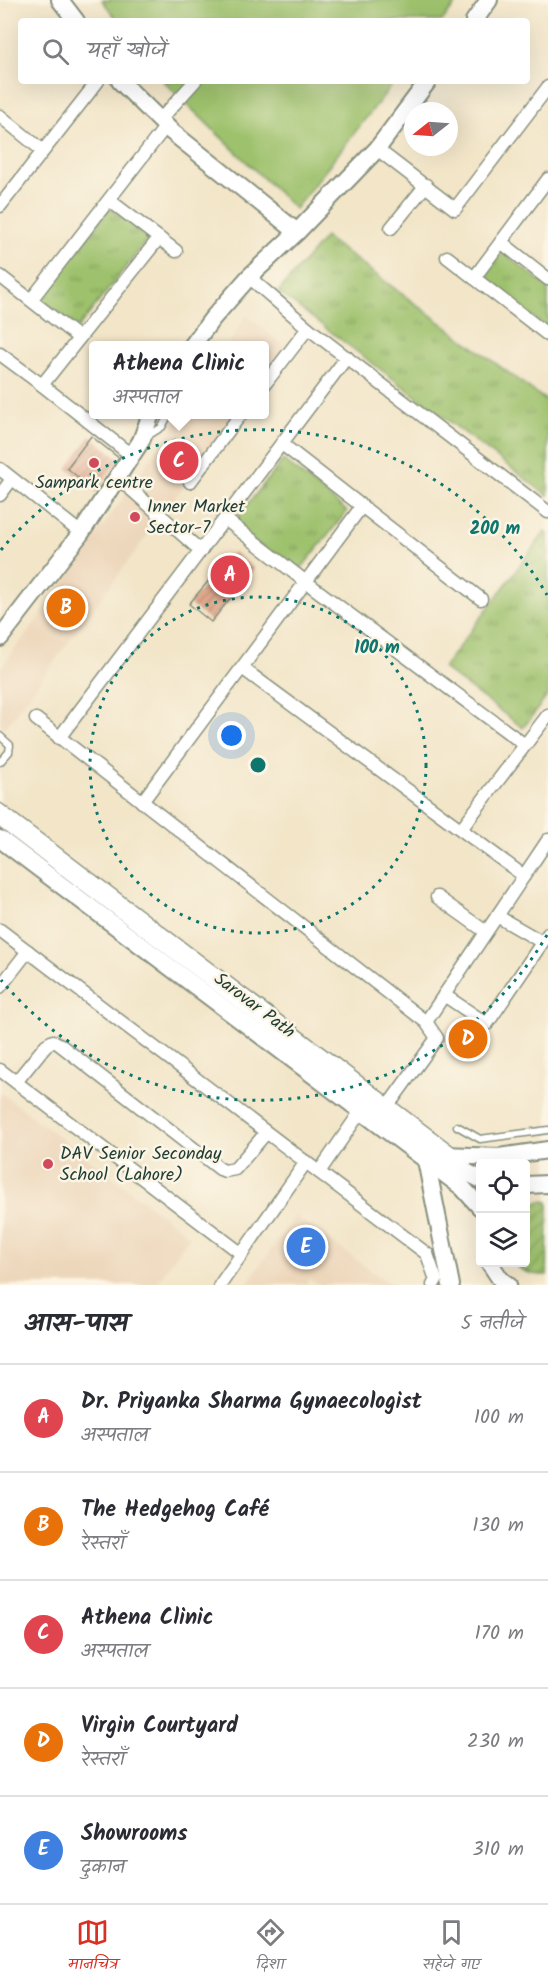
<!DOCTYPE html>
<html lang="hi">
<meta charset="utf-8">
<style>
body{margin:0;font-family:Kalam,"Playpen Sans Deva",sans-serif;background:#f7f7f7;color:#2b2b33}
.controls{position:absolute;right:18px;bottom:18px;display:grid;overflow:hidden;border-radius:6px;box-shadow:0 6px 24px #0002}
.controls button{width:54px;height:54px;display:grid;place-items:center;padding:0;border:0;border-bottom:2px solid #e1e1e2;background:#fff;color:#2b2b33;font:30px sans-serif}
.compass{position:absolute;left:404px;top:102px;width:54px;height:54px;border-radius:50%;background:#fff;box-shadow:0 6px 24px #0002;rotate:253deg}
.you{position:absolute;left:232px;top:736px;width:21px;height:21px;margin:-15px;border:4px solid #fff;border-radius:50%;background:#1a73e8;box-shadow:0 0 0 9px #1a73e833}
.badge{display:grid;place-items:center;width:39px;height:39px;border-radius:50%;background:#d93025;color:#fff;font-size:20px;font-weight:700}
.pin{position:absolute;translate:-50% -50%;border:3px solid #fff;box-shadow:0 2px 6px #0006}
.popup{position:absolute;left:89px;top:341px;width:180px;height:78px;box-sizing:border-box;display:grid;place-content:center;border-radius:6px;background:#fff;filter:drop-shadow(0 2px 4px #0005);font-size:20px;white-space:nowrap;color:#7c7c81}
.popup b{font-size:22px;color:#2b2b33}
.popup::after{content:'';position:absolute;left:50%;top:100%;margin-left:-12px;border:12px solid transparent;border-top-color:#fff}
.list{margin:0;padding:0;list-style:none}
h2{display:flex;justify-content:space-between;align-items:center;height:78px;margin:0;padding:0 24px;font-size:26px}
h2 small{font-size:20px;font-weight:400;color:#7c7c81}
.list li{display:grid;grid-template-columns:39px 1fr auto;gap:18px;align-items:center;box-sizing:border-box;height:108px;padding:0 24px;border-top:2px solid #e1e1e2}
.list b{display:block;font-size:22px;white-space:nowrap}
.list p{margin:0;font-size:20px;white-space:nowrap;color:#7c7c81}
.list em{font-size:20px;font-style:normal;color:#7c7c81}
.icon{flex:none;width:33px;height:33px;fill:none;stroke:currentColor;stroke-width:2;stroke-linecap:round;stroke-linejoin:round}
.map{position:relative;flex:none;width:548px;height:1285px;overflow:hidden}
.search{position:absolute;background:#fff;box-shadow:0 6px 24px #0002;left:18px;right:18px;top:18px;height:66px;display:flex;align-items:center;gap:15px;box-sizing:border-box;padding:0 21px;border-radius:6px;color:#7c7c81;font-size:22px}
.sheet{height:618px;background:#fff}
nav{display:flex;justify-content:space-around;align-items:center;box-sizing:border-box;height:84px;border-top:2px solid #e1e1e2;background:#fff;font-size:16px;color:#7c7c81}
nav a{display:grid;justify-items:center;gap:3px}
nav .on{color:#d93025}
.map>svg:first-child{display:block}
.built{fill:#edd7bb}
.grass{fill:#9dc16c;stroke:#5e7f50;stroke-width:1.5}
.park{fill:url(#park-tufts);stroke:#5e7f50;stroke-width:1.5}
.garden{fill:url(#garden-furrows);stroke:#5e7f50;stroke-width:1.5}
.building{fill:url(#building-hatch)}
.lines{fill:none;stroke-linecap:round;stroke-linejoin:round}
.lane-casing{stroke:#88917e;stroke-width:9}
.street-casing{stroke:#88917e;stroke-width:15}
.secondary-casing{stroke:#88917e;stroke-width:20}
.lane{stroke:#fff;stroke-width:6}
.street{stroke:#fff;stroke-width:12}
.secondary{stroke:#fff;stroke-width:16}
.ring{fill:none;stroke:#0f766e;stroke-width:3;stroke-dasharray:3 6}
.poi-dot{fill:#d1495b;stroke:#fcf5e5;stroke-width:2}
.labels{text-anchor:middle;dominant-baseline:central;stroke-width:5;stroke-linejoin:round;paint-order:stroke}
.poi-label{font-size:18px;fill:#1f3d34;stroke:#fcf5e5;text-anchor:start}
.street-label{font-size:18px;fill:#1f3d34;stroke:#fcf5e5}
.centre{fill:#0f766e;stroke:#fcf5e5;stroke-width:3}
.ring-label{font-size:18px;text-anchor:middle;font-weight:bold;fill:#0f766e;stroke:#fcf5e5;stroke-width:5;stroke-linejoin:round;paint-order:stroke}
</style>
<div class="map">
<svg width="548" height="1285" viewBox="0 0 548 1285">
<defs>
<pattern id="park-tufts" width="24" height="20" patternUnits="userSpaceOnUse" patternTransform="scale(1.5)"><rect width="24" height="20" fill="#9dc16c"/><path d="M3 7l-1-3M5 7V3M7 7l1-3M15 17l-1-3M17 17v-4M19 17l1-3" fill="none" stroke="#7f9e5a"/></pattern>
<pattern id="garden-furrows" width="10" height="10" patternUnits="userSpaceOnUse" patternTransform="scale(1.5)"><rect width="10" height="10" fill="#9dc16c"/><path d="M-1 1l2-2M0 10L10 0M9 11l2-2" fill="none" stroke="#7f9e5a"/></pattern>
<pattern id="building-hatch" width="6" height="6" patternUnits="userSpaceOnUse" patternTransform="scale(1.5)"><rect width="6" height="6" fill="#e0a98d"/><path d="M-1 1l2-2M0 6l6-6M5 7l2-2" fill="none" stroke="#b58b74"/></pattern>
</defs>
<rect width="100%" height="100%" fill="#fcf5e5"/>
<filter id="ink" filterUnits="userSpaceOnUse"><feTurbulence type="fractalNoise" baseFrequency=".0167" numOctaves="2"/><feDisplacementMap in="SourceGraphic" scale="12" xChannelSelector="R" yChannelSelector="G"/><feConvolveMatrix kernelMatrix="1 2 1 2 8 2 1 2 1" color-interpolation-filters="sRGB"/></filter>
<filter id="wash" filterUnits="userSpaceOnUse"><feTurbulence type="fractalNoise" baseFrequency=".008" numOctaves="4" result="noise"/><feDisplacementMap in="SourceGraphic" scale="24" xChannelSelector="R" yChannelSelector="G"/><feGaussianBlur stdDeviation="1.35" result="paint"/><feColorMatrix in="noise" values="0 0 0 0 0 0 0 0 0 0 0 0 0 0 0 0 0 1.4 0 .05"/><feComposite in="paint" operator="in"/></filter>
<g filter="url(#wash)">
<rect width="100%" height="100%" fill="#f2e5c8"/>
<g class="built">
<path d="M246 315 286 347 265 376 264 346H228Z"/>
<path d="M181 415H236L5 728 0 724V669L38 619Z"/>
<path d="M0 1092 190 1236 155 1285H0Z"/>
<path d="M295 1216 391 1285H319L309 1279 305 1285H246Z"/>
</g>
<g class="grass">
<path d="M102 0H459L442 21H118Z"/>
<path d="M163 81H395L295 209Z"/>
</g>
<g class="park">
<path d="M110 208 148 239 78 328 39 298Z"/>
<path d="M325 237 548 402V496L278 292Z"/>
<path d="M501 251 548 287V329L481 277Z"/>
<path d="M283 460 347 511 296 575 232 524Z"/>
<path d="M545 532 548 534V695L523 728 443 668Z"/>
</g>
<path class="garden" d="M541 1201 548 1202 547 1275C533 1275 523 1273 513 1263L526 1262V1205Z"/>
<g id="blocks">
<g class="building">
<path d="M91 436 120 459 96 492 67 468Z"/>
<path d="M179 448 199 465 188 478 168 461Z"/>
<path d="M233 552 254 569 211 622 189 604Z"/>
</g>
</g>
</g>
<g filter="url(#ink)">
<use href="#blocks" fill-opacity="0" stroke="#88917e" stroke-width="1.5"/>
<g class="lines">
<defs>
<g id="lane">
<path d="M146 437 162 427 169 414"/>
<path d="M0 736 10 745 9 752 0 762"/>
<path d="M0 807 454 1151"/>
<path d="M457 1126 480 1139 548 1130"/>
</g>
<g id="street">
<path d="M0 116 43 151"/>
<path d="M160 120 195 81"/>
<path d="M377 149 455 209 548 87"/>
<path d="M109 200 176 251"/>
<path d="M0 206 98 81"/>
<path d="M391 228 426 185"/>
<path d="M501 242 548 279"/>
<path d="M447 257 548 335"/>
<path d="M0 276 79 338"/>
<path d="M249 277 308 328 548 512"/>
<path d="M474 278 548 179"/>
<path d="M31 300 166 126"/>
<path d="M0 354 42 385 131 455"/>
<path d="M42 385 159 238"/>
<path d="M264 385 308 328"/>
<path d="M282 444 481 599"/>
<path d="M0 469 81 533"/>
<path d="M117 477 201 551"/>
<path d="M190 482 241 414"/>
<path d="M0 495 12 479"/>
<path d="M225 519 306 582 525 745"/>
<path d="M242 668 524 876"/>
<path d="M36 719 426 1022 437 1038 390 1103"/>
<path d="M59 738 347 357"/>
<path d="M142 802 362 506"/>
<path d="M461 829 548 715"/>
<path d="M437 897 486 932"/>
<path d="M497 916 542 942"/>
<path d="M0 930 427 1254 436 1280 433 1285"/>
<path d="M0 987 28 951"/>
<path d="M444 995 487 1024 548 934"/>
<path d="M426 1022 548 840"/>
<path d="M0 1070 242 1254"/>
<path d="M16 1082 46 1045 53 1041 59 1044 220 1169 225 1171 235 1169 266 1133"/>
<path d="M319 1172 361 1111"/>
<path d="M220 1285 306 1162"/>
</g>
<g id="secondary">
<path d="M60 0 76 21"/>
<path d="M474 21 489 0"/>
<path d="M120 81 172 132 297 232"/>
<path d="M192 346 212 319 249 277 297 232 377 149 428 81"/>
<path d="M0 638 81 533 141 441 151 414"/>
<path d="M0 818 468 1173 480 1179"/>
<path d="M0 839 462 1187 480 1207"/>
<path d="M444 1155 499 1157 548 1150"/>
<path d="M426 1160 451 1285"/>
<path d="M526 1185 548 1184"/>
<path d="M489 1262 501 1280 508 1285"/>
</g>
</defs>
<use href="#lane" class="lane-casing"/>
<use href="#street" class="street-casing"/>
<use href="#secondary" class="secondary-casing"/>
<use href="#lane" class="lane"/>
<use href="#street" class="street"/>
<use href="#secondary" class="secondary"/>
</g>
</g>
<g class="ring">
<circle cx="258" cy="765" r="168"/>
<path d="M547 935A335 335 0 0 1 1 980M1 550A335 335 0 0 1 547 595"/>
</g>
<g class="poi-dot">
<circle cx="94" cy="463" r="6"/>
<circle cx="135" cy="517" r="6"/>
<circle cx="48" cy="1164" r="6"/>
</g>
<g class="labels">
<g class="poi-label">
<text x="94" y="483" text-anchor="middle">Sampark centre</text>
<text x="147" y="507">Inner Market<tspan x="147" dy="21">Sector-7</tspan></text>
<text x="60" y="1154">DAV Senior Seconday<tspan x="60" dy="21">School (Lahore)</tspan></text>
</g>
<g class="street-label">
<text transform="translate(254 1006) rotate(37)">Sarovar Path</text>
</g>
</g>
<circle cx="258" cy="765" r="9" class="centre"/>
<g class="ring-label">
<text x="495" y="534">200 m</text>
<text x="377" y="653">100 m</text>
</g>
</svg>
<div class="controls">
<button><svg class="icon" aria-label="locate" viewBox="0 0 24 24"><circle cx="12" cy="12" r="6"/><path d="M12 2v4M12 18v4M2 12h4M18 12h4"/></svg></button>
<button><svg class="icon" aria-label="layers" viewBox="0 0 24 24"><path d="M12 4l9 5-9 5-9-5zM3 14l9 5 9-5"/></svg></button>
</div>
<svg class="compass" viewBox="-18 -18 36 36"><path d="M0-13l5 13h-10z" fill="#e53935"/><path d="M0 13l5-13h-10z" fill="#7c7c81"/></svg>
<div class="you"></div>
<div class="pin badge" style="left:230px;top:575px;background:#e0444e">A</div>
<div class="pin badge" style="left:66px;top:608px;background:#e8710a">B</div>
<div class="pin badge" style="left:179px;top:461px;background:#e0444e">C</div>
<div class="popup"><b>Athena Clinic</b>अस्पताल</div>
<div class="pin badge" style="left:468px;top:1039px;background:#e8710a">D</div>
<div class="pin badge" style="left:306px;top:1247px;background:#3f7fe0">E</div>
<div class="search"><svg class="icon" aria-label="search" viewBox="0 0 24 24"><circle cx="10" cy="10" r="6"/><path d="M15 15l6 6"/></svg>यहाँ खोजें</div>
</div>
<section class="sheet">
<h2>आस-पास<small>5 नतीजे</small></h2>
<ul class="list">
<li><span class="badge" style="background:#e0444e">A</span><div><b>Dr. Priyanka Sharma Gynaecologist</b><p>अस्पताल</p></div><em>100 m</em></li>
<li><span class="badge" style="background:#e8710a">B</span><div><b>The Hedgehog Café</b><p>रेस्तराँ</p></div><em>130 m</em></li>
<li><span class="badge" style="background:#e0444e">C</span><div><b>Athena Clinic</b><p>अस्पताल</p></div><em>170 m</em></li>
<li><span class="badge" style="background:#e8710a">D</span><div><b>Virgin Courtyard</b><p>रेस्तराँ</p></div><em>230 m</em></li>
<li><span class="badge" style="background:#3f7fe0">E</span><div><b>Showrooms</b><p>दुकान</p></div><em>310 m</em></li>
</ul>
</section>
<nav>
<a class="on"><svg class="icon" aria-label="map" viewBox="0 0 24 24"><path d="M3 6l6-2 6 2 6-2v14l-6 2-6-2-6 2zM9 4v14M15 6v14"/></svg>मानचित्र</a>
<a><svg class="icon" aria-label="directions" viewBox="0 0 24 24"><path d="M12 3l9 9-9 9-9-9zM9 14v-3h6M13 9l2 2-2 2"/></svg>दिशा</a>
<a><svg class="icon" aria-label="saved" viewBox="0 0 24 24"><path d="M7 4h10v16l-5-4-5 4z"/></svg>सहेजे गए</a>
</nav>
